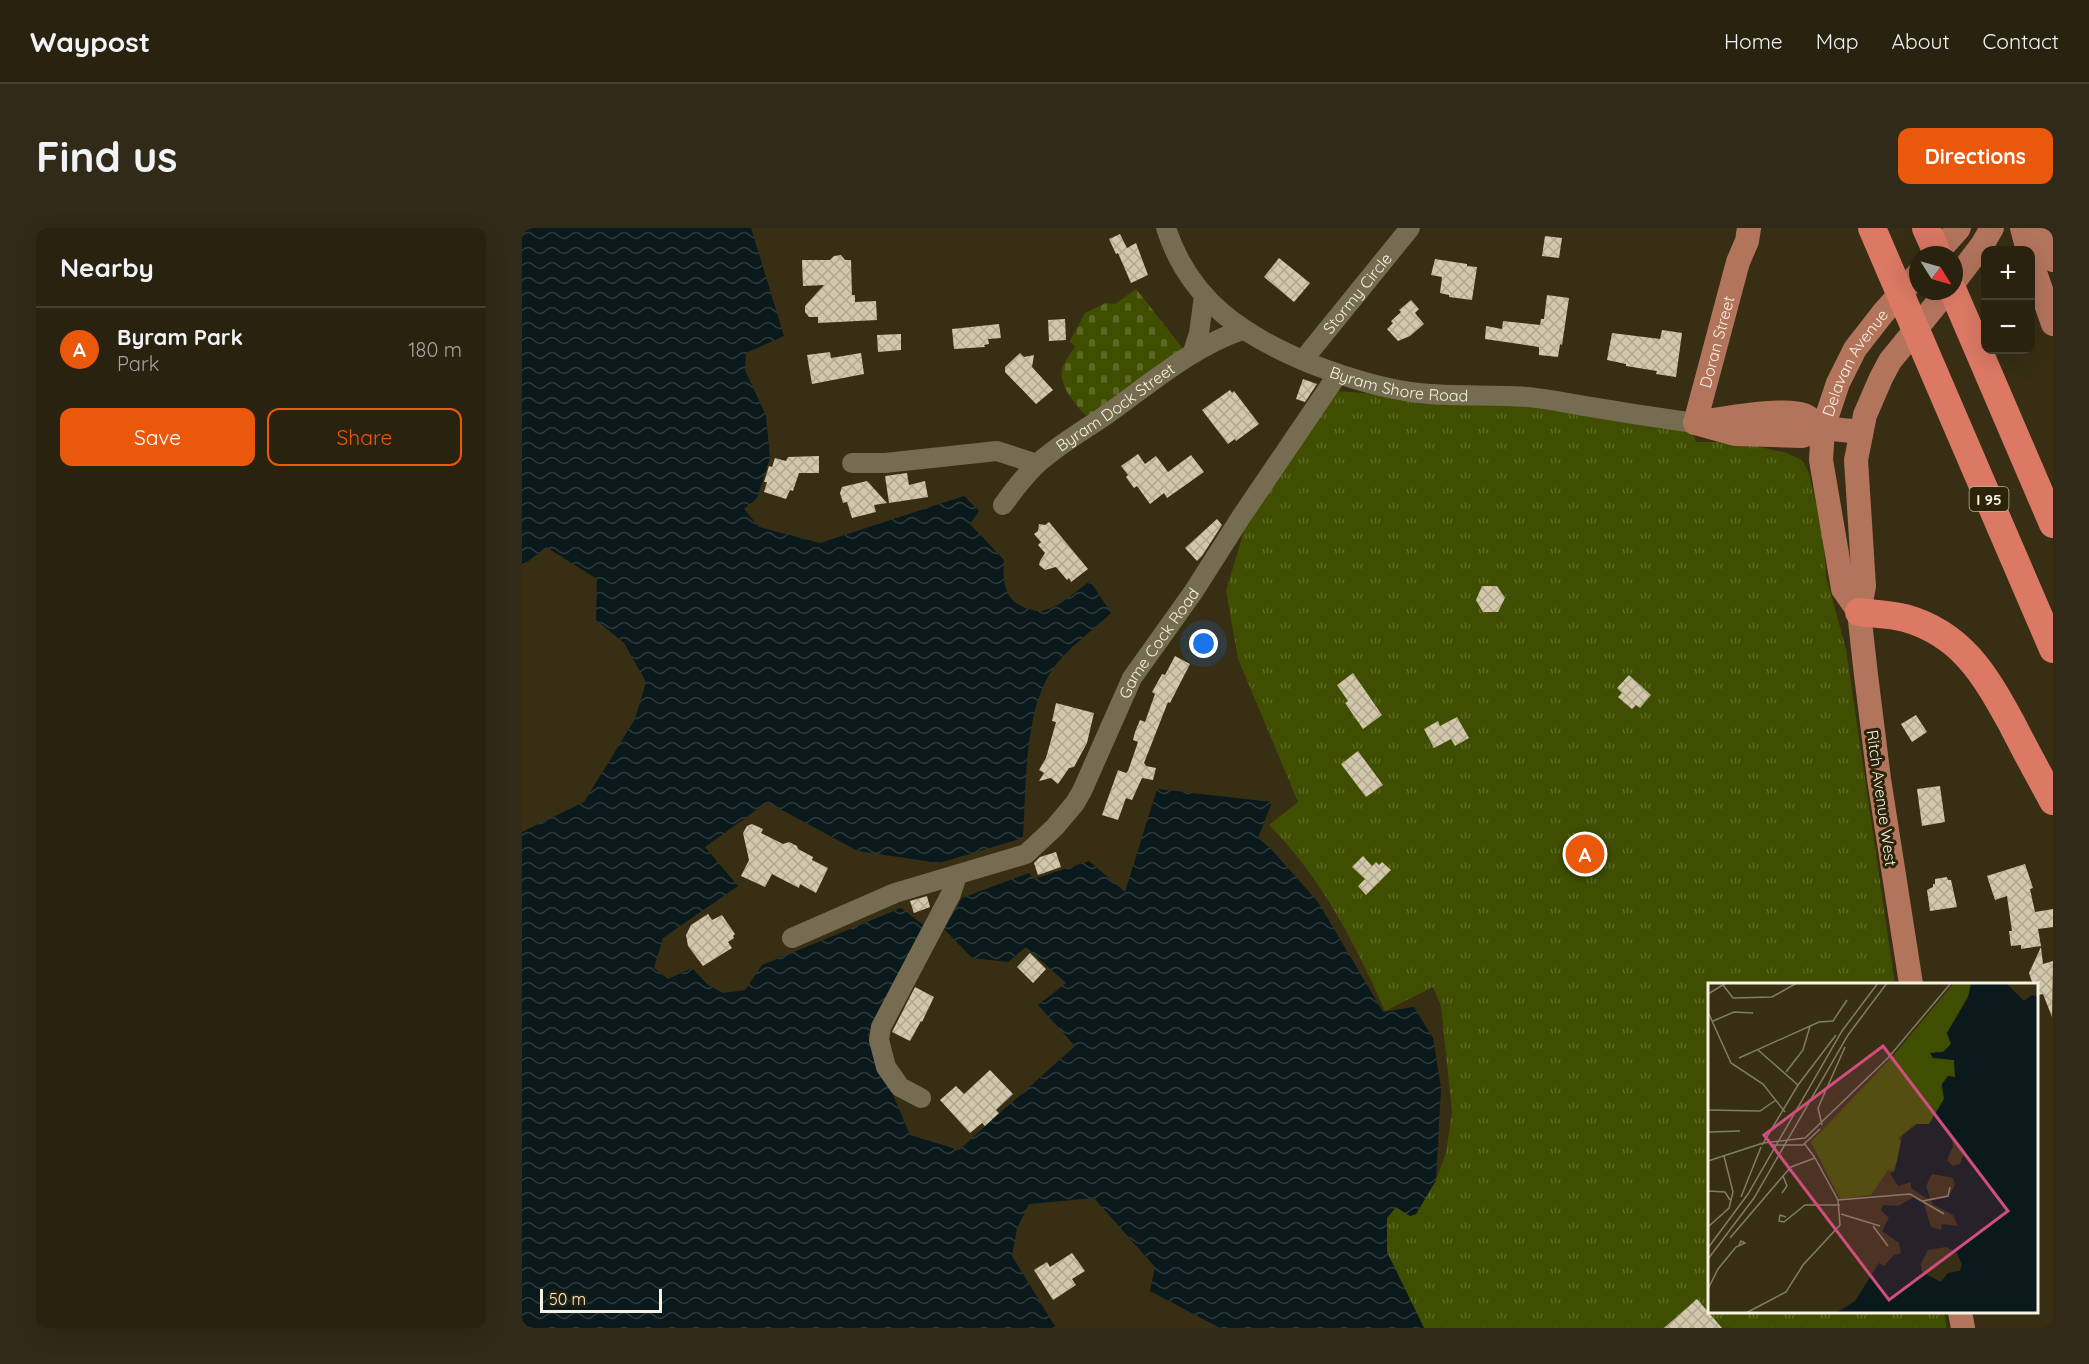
<!DOCTYPE html>
<meta charset="utf-8">
<style>
body{margin:0;font-family:Quicksand,sans-serif;background:#312a18;color:#f1f3f6}
.controls{position:absolute;right:18px;top:18px;display:grid;overflow:hidden;border-radius:12px;box-shadow:0 6px 24px #0002}
.controls button{width:54px;height:54px;display:grid;place-items:center;padding:0;border:0;border-bottom:2px solid #453f2f;background:#29220f;color:#f1f3f6;font:30px sans-serif}
.compass{position:absolute;left:1387px;top:18px;width:54px;height:54px;border-radius:50%;background:#29220f;box-shadow:0 6px 24px #0002;rotate:127deg}
.scale{position:absolute;left:18px;bottom:15px;width:122px;box-sizing:border-box;padding-left:6px;border:3px solid #f7f1e2;border-top:0;font-size:16px;line-height:21px;white-space:nowrap;color:#f7f1e2;-webkit-text-stroke:4px #2c240a;paint-order:stroke}
.you{position:absolute;left:682px;top:416px;width:21px;height:21px;margin:-15px;border:4px solid #fff;border-radius:50%;background:#1a73e8;box-shadow:0 0 0 9px #1a73e833}
.badge{display:grid;place-items:center;width:39px;height:39px;border-radius:50%;background:#ea580c;color:#fff;font-size:20px;font-weight:700}
.pin{position:absolute;translate:-50% -50%;border:3px solid #fff;box-shadow:0 2px 6px #0006}
.list{margin:0;padding:0;list-style:none}
h2{display:flex;justify-content:space-between;align-items:center;height:78px;margin:0;padding:0 24px;font-size:26px}
h2 small{font-size:20px;font-weight:400;color:#a5a49e}
.list li{display:grid;grid-template-columns:39px 1fr auto;gap:18px;align-items:center;box-sizing:border-box;height:84px;padding:0 24px;border-top:2px solid #453f2f}
.list b{display:block;font-size:22px;white-space:nowrap}
.list p{margin:0;font-size:20px;white-space:nowrap;color:#a5a49e}
.list em{font-size:20px;font-style:normal;color:#a5a49e}
.actions{display:flex;gap:12px;padding:18px 24px}
.actions a{flex:1;padding:14px 0;border:2px solid #ea580c;border-radius:12px;text-align:center;font-size:21px;color:#ea580c}
.actions .main{background:#ea580c;color:#fff}
.map{position:relative;flex:none;width:1531px;height:1100px;overflow:hidden;border-radius:12px}
header{display:flex;align-items:center;gap:36px;box-sizing:border-box;height:84px;padding:0 30px;background:#29220f;border-bottom:2px solid #453f2f}
header strong{font-size:28px}
nav{display:flex;gap:33px;margin-inline-start:auto;font-size:21px}
.intro{display:flex;align-items:center;justify-content:space-between;box-sizing:border-box;height:144px;padding:0 36px}
h1{margin:0;font-size:42px}
.button{padding:15px 27px;border-radius:12px;background:#ea580c;color:#fff;font-size:21px;font-weight:700}
main{display:flex;gap:36px;padding:0 36px}
aside{flex:1;background:#29220f;border-radius:12px;box-shadow:0 6px 24px #0002}
.map>svg:first-child{display:block}
.cemetery{fill:url(#cemetery-stones)}
.park{fill:url(#park-tufts)}
.water{fill:url(#water-waves)}
.building{fill:url(#building-cross-hatch)}
.lines{fill:none;stroke-linecap:round;stroke-linejoin:round}
.minor{stroke:#766c51;stroke-width:20}
.major{stroke:#b3745c;stroke-width:24}
.highway{stroke:#db7964;stroke-width:28}
.labels{text-anchor:middle;dominant-baseline:central;stroke-width:6;stroke-linejoin:round;paint-order:stroke}
.shield{fill:#2c240a;stroke:#bab4a1;stroke-width:1.5}
.shield-label{font-size:15px;font-weight:bold;fill:#f7f1e2}
.street-label{font-size:16px;fill:#f7f1e2;stroke:#2c240a}
.inset-road{fill:none;stroke:#847c66;stroke-width:1.5}
.view{fill:#cf4e7d;fill-opacity:0.15;stroke:#cf4e7d;stroke-width:3}
.inset-edge{fill:none;stroke:#f7f1e2;stroke-width:3}
</style>
<header>
<strong>Waypost</strong>
<nav><a>Home</a><a>Map</a><a>About</a><a>Contact</a></nav>
</header>
<div class="intro"><h1>Find us</h1><a class="button">Directions</a></div>
<main>
<aside>
<h2>Nearby<small></small></h2>
<ul class="list">
<li><span class="badge">A</span><div><b>Byram Park</b><p>Park</p></div><em>180 m</em></li>
</ul>
<div class="actions"><a class="main">Save</a><a>Share</a></div>
</aside>
<div class="map">
<svg width="1531" height="1100" viewBox="0 0 1531 1100">
<defs>
<pattern id="cemetery-stones" width="16" height="16" patternUnits="userSpaceOnUse" patternTransform="scale(1.5)"><rect width="16" height="16" fill="#3f4e00"/><path d="M2 7V4a2 2 0 0 1 4 0v3zM10 15v-3a2 2 0 0 1 4 0v3z" fill="#5c6825"/></pattern>
<pattern id="park-tufts" width="24" height="20" patternUnits="userSpaceOnUse" patternTransform="scale(1.5)"><rect width="24" height="20" fill="#3f4e00"/><path d="M3 7l-1-3M5 7V3M7 7l1-3M15 17l-1-3M17 17v-4M19 17l1-3" fill="none" stroke="#5c6825"/></pattern>
<pattern id="water-waves" width="16" height="10" patternUnits="userSpaceOnUse" patternTransform="scale(1.5)"><rect width="16" height="10" fill="#0a191c"/><path d="M0 5q4-4 8 0t8 0" fill="none" stroke="#2e3b3d"/></pattern>
<pattern id="building-cross-hatch" width="8" height="8" patternUnits="userSpaceOnUse" patternTransform="scale(1.5)"><rect width="8" height="8" fill="#d2c7aa"/><path d="M0 0l8 8M0 8l8-8" fill="none" stroke="#b0a790"/></pattern>
</defs>
<rect width="100%" height="100%" fill="#372e14"/>
<path class="cemetery" d="M614 61 663 123 578 185 564 188C554 177 536 157 540 141 542 133 549 125 553 119L548 113 563 85 584 75 593 76Z"/>
<path class="park" d="M816 163 1030 180 1170 204 1174 214H1217L1265 225 1280 232 1287 245 1301 306 1304 348 1324 421 1373 756H1188V1084H1422L1425 1100H902L865 1024V989L874 979 888 988 894 986 914 952 924 925 930 884 919 778 911 759 863 783C834 717 799 649 747 597L776 574 716 431 704 363 723 299Z"/>
<path class="water" d="M0 0H229L262 108 224 125 223 142 244 188 248 230 235 270 222 281 237 299 298 315 442 268 457 283 448 296 482 332C480 354 483 375 507 381 511 382 516 384 520 383 538 379 553 364 568 353L589 385C570 403 540 424 527 447 502 489 504 561 501 610L417 635 336 623 245 574 183 619 216 658 141 710 132 740 146 751 170 740 186 757 201 765 223 762 240 737 379 680 404 699 346 807 388 907 437 922 553 818 516 777 544 755 504 719 486 734 450 730 422 701 440 670 507 645 512 651 567 633 603 664 635 561 750 574 736 610 749 621 796 674 861 784 892 779 911 810 919 860 914 952 894 986 888 988 874 979 865 990V1024L902 1100H698L628 1063 633 1039 572 970 507 976 495 1000 490 1028 534 1100H0V604L62 574 113 491 124 454 102 415 74 392 75 351 24 319 0 338Z"/>
<g class="building">
<path d="M598 6 605 20 614 15 626 47 609 55 596 25 594 26 587 11Z"/>
<path d="M1023 8 1040 10 1037 30 1020 28Z"/>
<path d="M319 27 323 32H329L330 67H333V74L354 73 355 92 296 95V89H287L283 84V78L302 57 281 58 280 32H308L312 28Z"/>
<path d="M757 30 788 55 772 74 742 49Z"/>
<path d="M913 31 945 36V38L955 39 950 72 927 69V67L918 65 920 49 909 47Z"/>
<path d="M1025 67 1047 70 1040 117 1038 116 1036 129 1017 127V119L963 111 964 98 980 101 981 93 1018 97 1019 91H1022Z"/>
<path d="M889 72 897 81 893 85 902 96 888 108 876 113 865 101 871 95 869 93 879 84 877 82Z"/>
<path d="M543 91 544 112 527 113 526 92Z"/>
<path d="M477 96 479 110 466 111 467 116 462 117 463 119 432 121 430 101Z"/>
<path d="M1140 102 1160 105 1154 149 1134 146 1135 143 1104 138V136L1085 132 1090 105 1138 111Z"/>
<path d="M379 106V122L356 124 355 107Z"/>
<path d="M308 124 309 130 339 125 342 146 290 156 285 127Z"/>
<path d="M498 125 502 129 512 127 510 139 531 162 514 176 483 144V139Z"/>
<path d="M781 151 795 156 783 174 774 171Z"/>
<path d="M708 162 710 165 712 163 737 196 714 213 713 211 706 216 680 182Z"/>
<path d="M616 226 623 236 634 228 646 244 669 227 682 244 645 270 642 265 628 276 615 258 612 260 604 249 606 247 599 238Z"/>
<path d="M297 228V245H277L271 263 268 262 264 271 242 264 245 254H242L247 238 250 239 253 230 264 233 266 229Z"/>
<path d="M385 245 387 257 403 253 406 269 367 275 363 248Z"/>
<path d="M345 253 365 275 352 277 354 284 330 290 325 274 321 275 318 265 320 259Z"/>
<path d="M695 291 700 297 680 328 675 333 663 320Z"/>
<path d="M527 294 566 341 549 354 547 350 545 352 534 339 523 342 517 337 518 333 523 325 516 317 519 314 512 306 516 303 517 296 523 297Z"/>
<path d="M960 358H975L983 370 976 384H961L954 372Z"/>
<path d="M653 428 668 436 648 475 646 474 622 535 624 538 634 540 631 552 620 550 610 572 604 570 596 592 580 587 596 542 604 545 606 543 616 514 611 512 613 504 618 492 623 494 633 466 630 464 640 446 643 447Z"/>
<path d="M831 445 860 487 841 501 823 475 826 473 815 457Z"/>
<path d="M1107 447 1129 467 1118 480 1114 477 1110 481 1096 469 1100 465 1095 460Z"/>
<path d="M534 475 572 485 565 515 552 539 547 540 536 556 529 550 517 553 522 545 517 542 524 530 534 494 530 493Z"/>
<path d="M1394 487 1405 504 1390 514 1379 496Z"/>
<path d="M935 489 947 510 933 518 929 511 912 520 902 501 916 493 918 498Z"/>
<path d="M836 523 861 557 844 569 819 536Z"/>
<path d="M1418 558 1423 594 1400 598 1395 561Z"/>
<path d="M230 596 241 601 239 605 261 616 267 614 275 618 276 621 291 629 290 632 306 640 294 665 278 656 277 660 250 646 243 659 219 648 227 632 221 605 225 598Z"/>
<path d="M534 624 539 639 516 647 512 635 518 629Z"/>
<path d="M841 628 850 638 854 634 857 637 860 634 869 642 844 667 836 658 843 651 830 639Z"/>
<path d="M1503 636 1511 660 1508 661 1513 684 1531 681V699L1516 701 1519 718 1499 721V717L1489 718 1487 703H1490L1485 668 1473 672 1465 648Z"/>
<path d="M1425 649 1426 652H1429L1435 679 1408 683 1405 662 1411 659V656H1413V651Z"/>
<path d="M405 668 408 679 392 685 388 673Z"/>
<path d="M186 686 190 692 200 687 213 706 211 708 212 710 206 714 210 720 181 738 166 718 164 707 169 697Z"/>
<path d="M1519 719 1521 736 1531 733 1530 789 1521 766 1516 767 1515 756 1510 754 1507 745Z"/>
<path d="M508 725 524 741 511 755 495 739Z"/>
<path d="M393 759 412 769 400 794 399 793 388 813 370 804Z"/>
<path d="M468 842 491 866 474 882 477 885 463 898 460 895 448 905 418 872 434 858 442 866Z"/>
<path d="M550 1025 563 1043 550 1051 554 1057 531 1072 512 1042 525 1034 528 1039Z"/>
<path d="M1175 1071 1200 1100H1142Z"/>
</g>
<g class="lines">
<g class="minor">
<path id="s1" d="M644 0C668 74 723 109 792 137 826 150 861 161 897 165 933 169 970 166 1006 169 1027 171 1049 176 1069 179 1104 185 1138 190 1173 195"/>
<path d="M671 124 677 105 682 68"/>
<path id="s2" d="M781 132 888 0"/>
<path d="M330 235H363L475 223 515 236"/>
<path id="s3" d="M481 277C491 263 501 250 513 238 534 218 561 203 584 187 628 156 670 119 720 102"/>
<path id="s4" d="M270 710 373 665 504 626 533 599 553 575 560 563 610 450 672 363 719 289 816 146"/>
<path d="M399 870 378 859 364 839 357 812 359 799 429 666 435 647"/>
</g>
<g class="major">
<path d="M1500 0 1506 22"/>
<path d="M1520 0 1531 32"/>
<path d="M1413 27 1437 0"/>
<path d="M1508 30 1531 96"/>
<path d="M1432 54 1460 17 1470 0"/>
<path d="M1180 194C1202 190 1263 179 1282 187 1289 190 1295 196 1301 200"/>
<path id="s5" d="M1173 195 1216 34 1225 13 1227 0"/>
<path d="M1173 195 1213 206 1280 208 1301 200 1339 204"/>
<path id="s6" d="M1337 384 1321 361 1299 232 1301 200 1316 155 1333 121 1361 85 1396 46"/>
<path d="M1389 756 1357 551 1344 447 1337 384 1342 358 1334 232 1343 187 1359 150 1368 133 1425 63"/>
<path d="M1438 1084 1441 1100"/>
</g>
<g class="highway">
<path d="M1350 0 1531 421"/>
<path d="M1404 0 1416 27"/>
<path d="M1431 63 1531 296"/>
<path d="M1337 384C1352 386 1368 386 1383 390 1440 406 1463 447 1490 496 1503 522 1517 547 1531 573"/>
</g>
</g>
<g class="labels">
<rect class="shield" x="1447.5" y="259" width="39" height="24" rx="4.5"/>
<g class="shield-label">
<text x="1467" y="271">I 95</text>
</g>
<g class="street-label">
<text stroke="none"><textPath href="#s2" startOffset="86">Stormy Circle</textPath></text>
<text stroke="none"><textPath href="#s5" startOffset="84">Doran Street</textPath></text>
<text stroke="none"><textPath href="#s6" startOffset="264">Delavan Avenue</textPath></text>
<text stroke="none"><textPath href="#s1" startOffset="297">Byram Shore Road</textPath></text>
<text stroke="none"><textPath href="#s3" startOffset="150">Byram Dock Street</textPath></text>
<text stroke="none"><textPath href="#s4" startOffset="501">Game Cock Road</textPath></text>
<text transform="translate(1360 570) rotate(82)">Ritch Avenue West</text>
</g>
</g>
<g transform="translate(1186 755)">
<rect width="330" height="330" fill="#372e14"/>
<path d="M246 0H263V7L239 50 243 61 235 69H225L246 77 247 94 240 93 233 104 237 116 221 141 206 142 190 155 195 161 185 188 180 187 163 212 132 216 103 159 185 73Z" fill="#3f4e00"/>
<path d="M263 0H298L316 18 324 12 329 13 330 330H128L147 318 171 280 176 283 186 272 193 270 191 260 174 248 181 235 173 227 175 222 190 223 206 214 216 221 223 244 233 247 234 241 250 243 245 232 224 221V217L240 214 247 202 245 195 224 191 218 203 222 215H218L203 205V199L190 203 182 190 187 188 194 153 209 141H221L236 116 234 101 240 93 247 94 246 77 225 75 222 70 235 69 243 61 239 50 260 15ZM243 150 257 168 252 181 245 183 239 177 245 163ZM238 264 249 270 254 282 252 288 240 290 233 299 214 289 213 281 220 267Z" fill="#0a191c" fill-rule="evenodd"/>
<path class="inset-road" d="M15 2 25 15 64 14 89 0M0 11 18 0M0 29 23 80 55 101 77 129M5 38 26 29 45 30M50 67 90 102M31 75 111 39 125 38 139 17M78 89 95 67 102 43M90 102 128 52M1 127 52 128 68 117M114 142 110 125 137 64M0 149 32 148M96 160 107 175M54 162 90 102M64 162H95L112 146M0 178 55 160 97 155 180 75 243 0M75 193 83 184 107 175M0 208 17 209 22 217M74 210 79 203 75 193M33 214 53 164M130 217 202 211 236 231M215 218 240 213 242 204M133 231 172 243M78 234 72 232 71 238 76 239 97 222H132M165 243 180 263M0 244 21 225 25 209 16 173M22 255 75 193M0 265 40 211 134 48 170 0M0 276 46 215 140 52 179 0M0 306 10 286 28 264 37 260 33 258 31 262M38 330 78 309 95 282 132 242 130 217 107 175"/>
<path class="view" d="M175 63 300 228 181 317 56 152Z"/>
<rect width="330" height="330" class="inset-edge"/>
</g>
</svg>
<div class="controls">
<button>+</button>
<button>−</button>
</div>
<svg class="compass" viewBox="-18 -18 36 36"><path d="M0-13l5 13h-10z" fill="#e53935"/><path d="M0 13l5-13h-10z" fill="#a5a49e"/></svg>
<div class="scale">50 m</div>
<div class="you"></div>
<div class="pin badge" style="left:1063px;top:626px">A</div>
</div>
</main>
